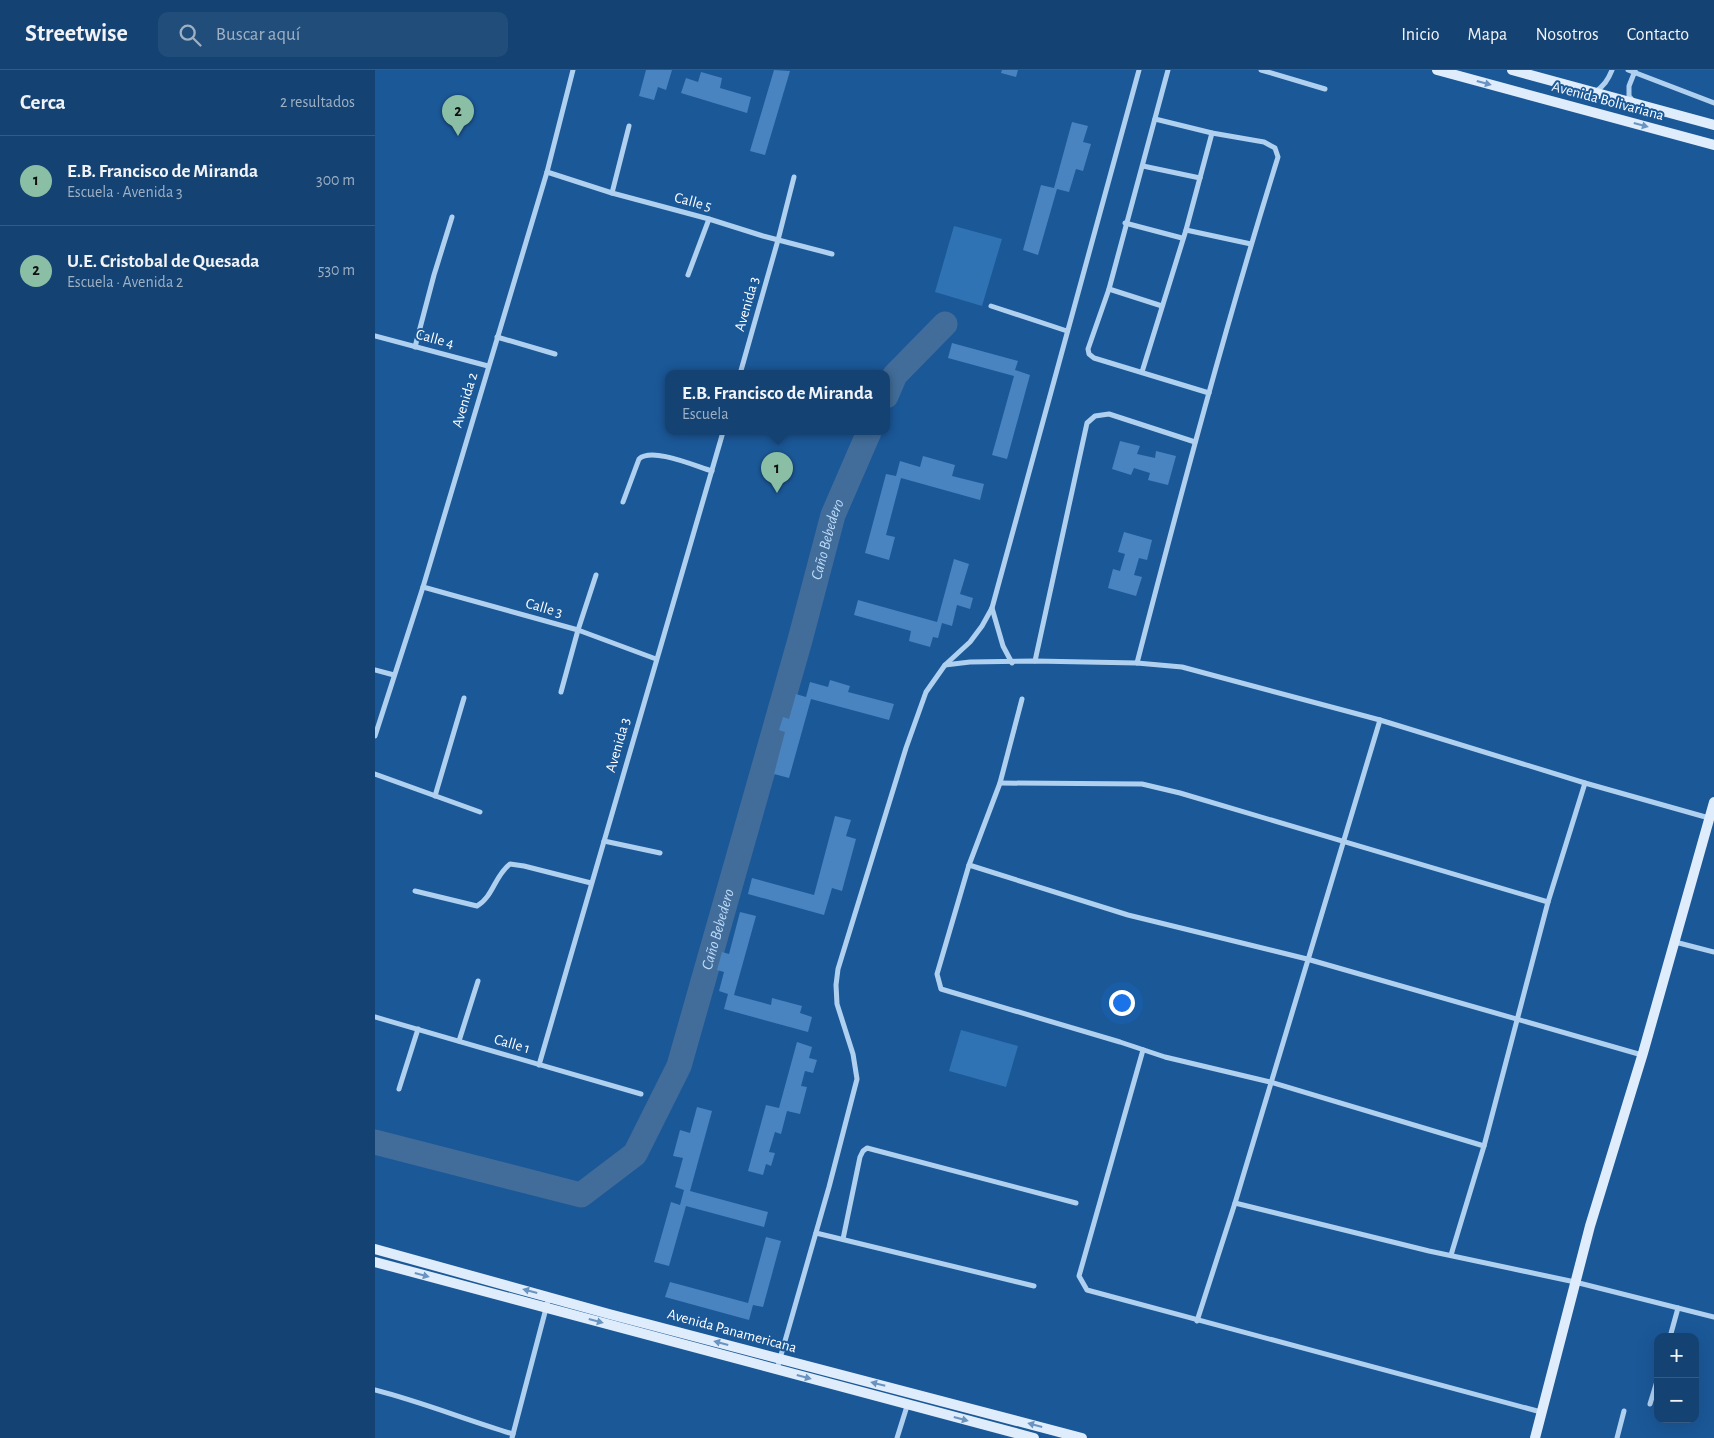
<!DOCTYPE html>
<html lang="es">
<meta charset="utf-8">
<style>
body{margin:0;font-family:"Alegreya Sans",sans-serif;background:#214d7a;color:#f1f3f6}
.controls{position:absolute;right:15px;bottom:15px;display:grid;overflow:hidden;border-radius:10px;box-shadow:0 5px 20px #0002}
.controls button{width:45px;height:45px;display:grid;place-items:center;padding:0;border:0;border-bottom:1px solid #335b84;background:#144272;color:#f1f3f6;font:25px sans-serif}
.you{position:absolute;left:746px;top:932px;width:18px;height:18px;margin:-12px;border:4px solid #fff;border-radius:50%;background:#1a73e8;box-shadow:0 0 0 8px #1a73e833}
.badge{display:grid;place-items:center;width:32px;height:32px;border-radius:50%;background:#8abfa5;color:#111;font-size:16px;font-weight:700}
.pin{position:absolute;translate:-50% -41px;filter:drop-shadow(0 1px 2px #0008)}
.pin::after{content:'';position:absolute;top:26px;width:18px;height:15px;background:inherit;clip-path:polygon(0 0,100% 0,50% 100%)}
.popup{position:absolute;left:290px;top:300px;width:225px;height:65px;box-sizing:border-box;display:grid;place-content:center;border-radius:10px;background:#144272;filter:drop-shadow(0 1px 4px #0005);font-size:16px;white-space:nowrap;color:#9db0c4}
.popup b{font-size:19px;color:#f1f3f6}
.popup::after{content:'';position:absolute;left:50%;top:100%;margin-left:-10px;border:10px solid transparent;border-top-color:#144272}
.list{margin:0;padding:0;list-style:none}
h2{display:flex;justify-content:space-between;align-items:center;height:65px;margin:0;padding:0 20px;font-size:21px}
h2 small{font-size:16px;font-weight:400;color:#9db0c4}
.list li{display:grid;grid-template-columns:32px 1fr auto;gap:15px;align-items:center;box-sizing:border-box;height:90px;padding:0 20px;border-top:1px solid #335b84}
.list b{display:block;font-size:19px;white-space:nowrap}
.list p{margin:0;font-size:16px;white-space:nowrap;color:#9db0c4}
.list em{font-size:16px;font-style:normal;color:#9db0c4}
.icon{flex:none;width:28px;height:28px;fill:none;stroke:currentColor;stroke-width:2;stroke-linecap:round;stroke-linejoin:round}
.map{position:relative;flex:none;width:1339px;height:1368px;overflow:hidden}
header{display:flex;align-items:center;gap:30px;box-sizing:border-box;height:70px;padding:0 25px;background:#144272;border-bottom:1px solid #335b84}
header strong{font-size:24px}
nav{display:flex;gap:28px;margin-inline-start:auto;font-size:18px}
.search{width:350px;height:45px;background:#214d7a;display:flex;align-items:center;gap:12px;box-sizing:border-box;padding:0 18px;border-radius:10px;color:#9db0c4;font-size:19px}
main{display:flex}
aside{flex:1;background:#144272}
.map>svg:first-child{display:block}
.green{fill:#2f73b5}
.lines{fill:none;stroke-linecap:round;stroke-linejoin:round}
.river{stroke:#426d9a;stroke-width:25}
.building{fill:#4984c0}
.street{stroke:#b0d0f0;stroke-width:5}
.secondary{stroke:#deecfb;stroke-width:10}
.oneway{fill:#6993c0}
.labels{text-anchor:middle;dominant-baseline:central;stroke-width:4;stroke-linejoin:round;paint-order:stroke}
.street-label{font-size:15px;fill:#fff;stroke:#1b5898}
.water-label{font-size:16px;font-style:italic;fill:#bddaf7;stroke:#1b5898}
</style>
<header>
<strong>Streetwise</strong>
<div class="search"><svg class="icon" aria-label="search" viewBox="0 0 24 24"><circle cx="10" cy="10" r="6"/><path d="M15 15l6 6"/></svg>Buscar aquí</div>
<nav><a>Inicio</a><a>Mapa</a><a>Nosotros</a><a>Contacto</a></nav>
</header>
<main>
<aside>
<h2>Cerca<small>2 resultados</small></h2>
<ul class="list">
<li><span class="badge">1</span><div><b>E.B. Francisco de Miranda</b><p>Escuela · Avenida 3</p></div><em>300 m</em></li>
<li><span class="badge">2</span><div><b>U.E. Cristobal de Quesada</b><p>Escuela · Avenida 2</p></div><em>530 m</em></li>
</ul>
</aside>
<div class="map">
<svg width="1339" height="1368" viewBox="0 0 1339 1368">
<rect width="100%" height="100%" fill="#1b5898"/>
<g class="green">
<path d="M579 156 627 169 607 236 560 222Z"/>
<path d="M586 960 643 976 631 1017 574 1001Z"/>
</g>
<g class="lines">
<g class="river">
<path d="M511 326 520 305 570 254"/>
<path id="s1" d="M0 1072 206 1125 260 1084 304 996 425 570 458 445 494 362"/>
</g>
</g>
<g class="building">
<path d="M271 0H297L291 20 283 17 279 30 264 26Z"/>
<path d="M399 0 415 1 390 85 375 81Z"/>
<path d="M627 0H643L641 7 626 3Z"/>
<path d="M326 2 347 8 345 18 376 27 372 43 306 23 311 8 323 12Z"/>
<path d="M697 52 713 56 708 72 716 74 708 101 701 99 694 122 682 119 663 185 648 180 666 115 679 118Z"/>
<path d="M577 273 643 291 640 300 655 305 632 389 617 385 639 306 573 288Z"/>
<path d="M745 371 765 376 762 384 780 388 781 381 801 386 793 415 773 410 775 403 759 398 756 405 737 399Z"/>
<path d="M548 386 580 395 577 406 609 414 605 430 526 408 511 465 520 467 514 490 490 483 511 404 521 406 525 391 545 397Z"/>
<path d="M749 462 777 470 772 490 764 488 759 505 767 507 761 526 733 518 738 499 745 501 750 484 743 482Z"/>
<path d="M579 489 594 494 585 524 598 528 595 539 582 535 577 556 567 553 563 568 558 567 555 577 534 571 536 561 479 545 483 530 562 552Z"/>
<path d="M455 610 475 616 473 622 519 634 514 650 436 629 414 708 399 704 410 662 404 660 408 647 414 649 421 624 431 627 435 612 453 617Z"/>
<path d="M460 746 476 750 471 766 481 769 467 821 457 818 449 845 373 824 377 808 439 825Z"/>
<path d="M365 842 381 846 359 925 396 935 397 928 427 936 425 943 437 947 433 962 349 939 353 924 344 921 349 902 342 900 347 882 354 884Z"/>
<path d="M422 972 437 977 434 988 442 990 438 1003 430 1001 426 1016 432 1017 425 1044 412 1041 406 1064 400 1062 394 1082 400 1083 396 1096 391 1094 388 1105 373 1101 391 1035 404 1038Z"/>
<path d="M322 1037 337 1041 315 1121 393 1142 389 1157 311 1136 294 1196 279 1192 296 1132 305 1135 309 1120 300 1117 308 1088 298 1086 305 1060 315 1063Z"/>
<path d="M391 1167 406 1171 388 1237 378 1235 374 1250 290 1227 295 1212 373 1233Z"/>
</g>
<g class="lines">
<g class="street">
<path d="M793 0 734 219 713 279 714 284 719 288 834 323"/>
<path d="M886 0 950 19"/>
<path d="M1253 0 1339 33"/>
<path d="M1219 23C1229 16 1233 10 1237 0"/>
<path d="M1259 32 1254 26V16L1260 1"/>
<path d="M768 96 825 108"/>
<path d="M172 102 237 123 334 149 388 166 457 184"/>
<path d="M237 123 254 56"/>
<path d="M750 153 807 168"/>
<path d="M811 160 876 174"/>
<path d="M313 205 334 149"/>
<path d="M734 219 787 236"/>
<path d="M616 236 692 261"/>
<path d="M0 266 113 296"/>
<path d="M122 267 180 284"/>
<path d="M40 277 59 205 77 147"/>
<path d="M767 302 811 160 837 63"/>
<path d="M365 304 403 170 419 107"/>
<path d="M248 432 264 389C277 377 320 396 337 401"/>
<path d="M48 517 203 560 281 589"/>
<path d="M617 538 628 576 637 593"/>
<path d="M660 591 712 353 720 346 734 344 820 372"/>
<path d="M762 593C806 423 851 254 903 87L900 78 889 72 837 63 780 49"/>
<path d="M570 595 595 592 660 591 762 593 807 597 1005 650 1210 713 1334 748"/>
<path d="M0 600 19 605"/>
<path d="M186 622 203 560 221 505"/>
<path d="M647 629 625 713 594 795 562 904 566 919 745 972 790 987 895 1012 1109 1076"/>
<path d="M0 666 48 517 172 102 198 0"/>
<path d="M0 704 105 742"/>
<path d="M625 713 767 714 805 723 1173 832"/>
<path d="M60 726 89 628"/>
<path d="M229 771 285 783"/>
<path d="M594 795 753 845 932 889 1267 985"/>
<path d="M40 821 102 836C118 827 120 805 135 794L149 796 216 813"/>
<path d="M1300 872 1339 882"/>
<path d="M0 947 266 1024"/>
<path d="M84 971 103 911"/>
<path d="M768 980 704 1206 712 1220 1166 1342"/>
<path d="M164 995 348 362"/>
<path d="M24 1019 43 959"/>
<path d="M860 1133 1054 1181 1200 1212 1339 1247"/>
<path d="M441 1163 659 1216"/>
<path d="M468 1169 485 1087 488 1081 492 1078 701 1133"/>
<path d="M1076 1185 1109 1076 1173 832 1210 713"/>
<path d="M822 1251 860 1133 1005 650"/>
<path d="M1295 1267 1303 1238"/>
<path d="M402 1299 454 1117 482 1009 478 984 462 934 461 915 463 899 531 678 551 622 570 595 595 572 607 556 617 538 764 0"/>
<path d="M0 1320C47 1332 91 1350 138 1364"/>
<path d="M1275 1334 1283 1308"/>
<path d="M137 1368 174 1227"/>
<path d="M522 1368 533 1333"/>
<path d="M1242 1368 1249 1341"/>
</g>
<g class="secondary">
<path d="M1062 0 1339 75"/>
<path d="M1137 0 1339 55"/>
<path d="M0 1179 234 1244 707 1368"/>
<path d="M0 1192 659 1368"/>
<path d="M1160 1368 1215 1156 1268 983 1339 732"/>
</g>
</g>
<defs><path id="oneway-solid" d="M-6-.8H1V-3.2L6.5 0L1 3.2V.8H-6Z" transform="scale(1.25)"/></defs>
<g class="oneway">
<use href="#oneway-solid" transform="translate(1109 13) rotate(15)"/>
<use href="#oneway-solid" transform="translate(1266 55) rotate(15)"/>
<use href="#oneway-solid" transform="translate(47 1205) rotate(15)"/>
<use href="#oneway-solid" transform="translate(155 1221) rotate(-165)"/>
<use href="#oneway-solid" transform="translate(221 1251) rotate(15)"/>
<use href="#oneway-solid" transform="translate(346 1273) rotate(-165)"/>
<use href="#oneway-solid" transform="translate(429 1307) rotate(15)"/>
<use href="#oneway-solid" transform="translate(503 1314) rotate(-166)"/>
<use href="#oneway-solid" transform="translate(586 1349) rotate(15)"/>
<use href="#oneway-solid" transform="translate(660 1355) rotate(-165)"/>
</g>
<g class="labels">
<g class="street-label">
<text transform="translate(1233 31) rotate(15)">Avenida Bolivariana</text>
<text transform="translate(318 132) rotate(15)">Calle 5</text>
<text transform="translate(372 234) rotate(-74)">Avenida 3</text>
<text transform="translate(60 269) rotate(15)">Calle 4</text>
<text transform="translate(90 330) rotate(-73)">Avenida 2</text>
<text transform="translate(169 538) rotate(16)">Calle 3</text>
<text transform="translate(243 675) rotate(-74)">Avenida 3</text>
<text transform="translate(137 974) rotate(16)">Calle 1</text>
<text transform="translate(357 1261) rotate(15)">Avenida Panamericana</text>
</g>
<g class="water-label">
<text stroke="none"><textPath href="#s1" startOffset="926">Caño Bebedero</textPath></text>
<text stroke="none"><textPath href="#s1" startOffset="521">Caño Bebedero</textPath></text>
</g>
</g>
</svg>
<div class="controls">
<button>+</button>
<button>−</button>
</div>
<div class="you"></div>
<div class="pin badge" style="left:402px;top:423px">1</div>
<div class="popup"><b>E.B. Francisco de Miranda</b>Escuela</div>
<div class="pin badge" style="left:83px;top:66px">2</div>
</div>
</main>
